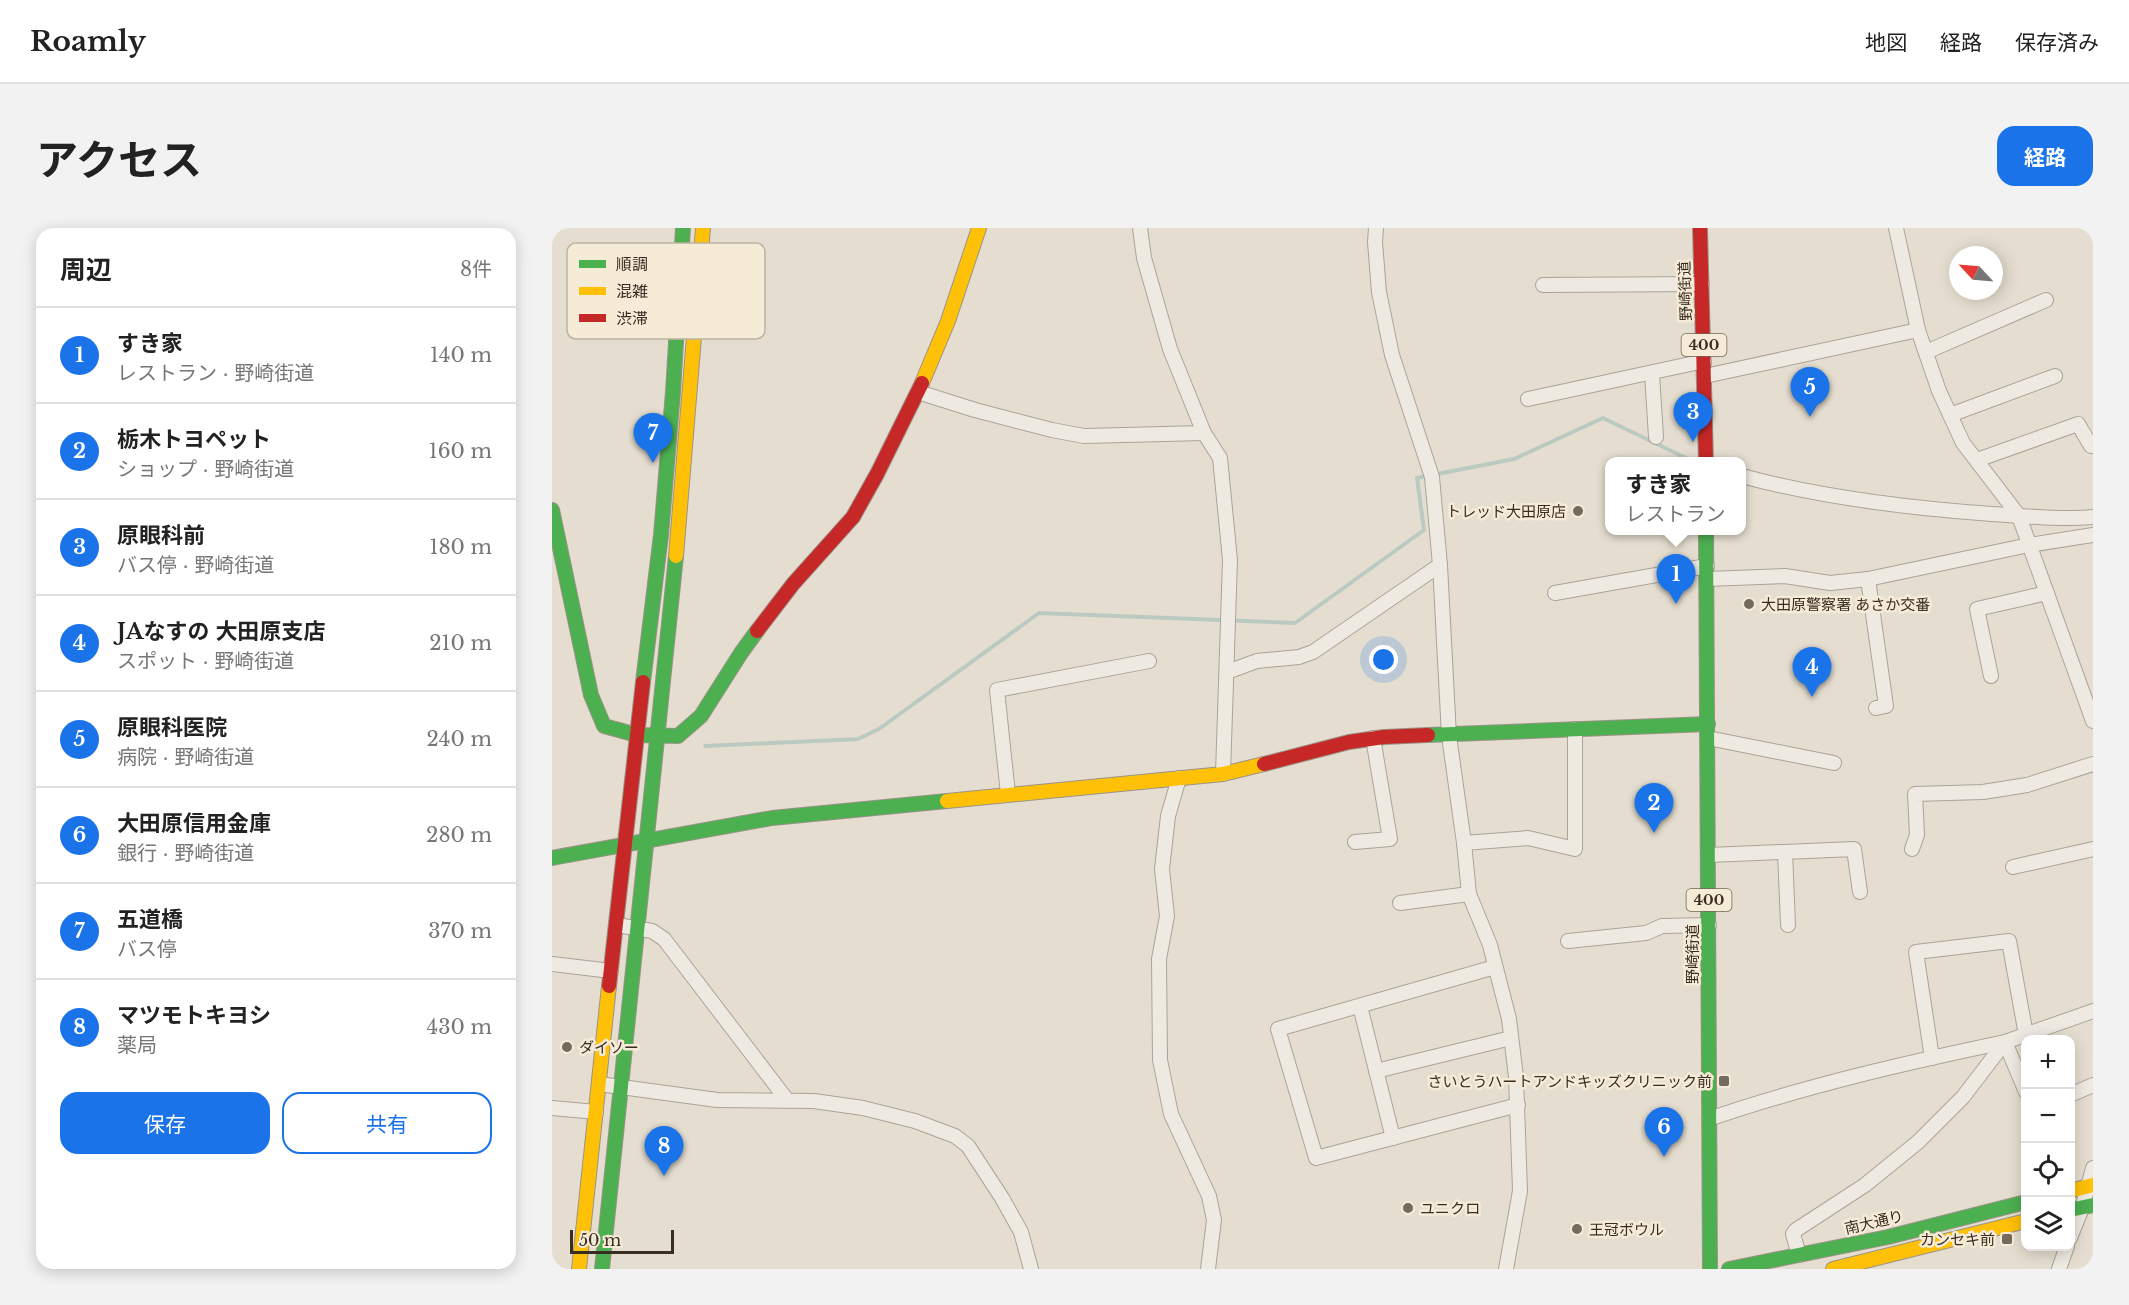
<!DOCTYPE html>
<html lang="ja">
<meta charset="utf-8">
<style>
body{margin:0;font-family:"Libre Baskerville","Noto Sans JP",serif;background:#f2f2f2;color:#222}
.controls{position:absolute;right:18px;bottom:18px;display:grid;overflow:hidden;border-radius:12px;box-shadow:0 3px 15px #0003}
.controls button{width:54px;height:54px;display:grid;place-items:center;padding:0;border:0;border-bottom:2px solid #e0e0e0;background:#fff;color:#222;font:30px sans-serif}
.compass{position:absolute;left:1397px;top:18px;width:54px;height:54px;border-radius:50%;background:#fff;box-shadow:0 3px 15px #0003;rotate:296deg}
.scale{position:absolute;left:18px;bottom:15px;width:104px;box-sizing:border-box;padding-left:6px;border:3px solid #392c21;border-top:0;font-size:16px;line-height:21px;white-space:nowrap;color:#392c21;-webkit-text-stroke:4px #f5ebd7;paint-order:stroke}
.you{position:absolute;left:832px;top:432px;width:21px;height:21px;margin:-15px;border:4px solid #fff;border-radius:50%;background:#1a73e8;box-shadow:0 0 0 9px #1a73e833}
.badge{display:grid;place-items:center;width:39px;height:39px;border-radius:50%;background:#1a73e8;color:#fff;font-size:20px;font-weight:700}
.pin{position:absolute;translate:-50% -50px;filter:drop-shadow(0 2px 3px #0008)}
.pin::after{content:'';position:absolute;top:32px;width:21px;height:18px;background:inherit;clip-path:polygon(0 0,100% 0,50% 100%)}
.popup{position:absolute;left:1053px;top:229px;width:141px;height:78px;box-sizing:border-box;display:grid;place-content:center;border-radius:12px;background:#fff;filter:drop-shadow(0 2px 4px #0005);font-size:20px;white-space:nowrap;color:#767676}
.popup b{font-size:22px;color:#222}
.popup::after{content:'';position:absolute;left:50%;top:100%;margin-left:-12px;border:12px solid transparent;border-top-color:#fff}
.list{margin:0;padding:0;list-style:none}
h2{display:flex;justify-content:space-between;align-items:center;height:78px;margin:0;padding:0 24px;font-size:26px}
h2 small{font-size:20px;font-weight:400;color:#767676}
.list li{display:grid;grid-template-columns:39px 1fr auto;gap:18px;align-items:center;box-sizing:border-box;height:96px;padding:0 24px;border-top:2px solid #e0e0e0}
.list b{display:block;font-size:22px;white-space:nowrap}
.list p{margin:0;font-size:20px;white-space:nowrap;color:#767676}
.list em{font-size:20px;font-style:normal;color:#767676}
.actions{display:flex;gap:12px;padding:18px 24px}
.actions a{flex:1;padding:14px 0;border:2px solid #1a73e8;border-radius:18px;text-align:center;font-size:21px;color:#1a73e8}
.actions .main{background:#1a73e8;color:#fff}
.icon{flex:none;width:33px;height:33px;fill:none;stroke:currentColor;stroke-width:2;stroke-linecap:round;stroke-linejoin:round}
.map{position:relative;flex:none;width:1541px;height:1041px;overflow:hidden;border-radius:18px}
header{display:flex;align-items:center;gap:36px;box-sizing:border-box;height:84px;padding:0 30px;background:#fff;border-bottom:2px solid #e0e0e0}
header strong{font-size:28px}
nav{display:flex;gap:33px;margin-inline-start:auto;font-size:21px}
.intro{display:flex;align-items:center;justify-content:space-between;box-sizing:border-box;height:144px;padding:0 36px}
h1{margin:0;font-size:42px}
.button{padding:15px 27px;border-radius:18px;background:#1a73e8;color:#fff;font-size:21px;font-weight:700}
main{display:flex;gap:36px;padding:0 36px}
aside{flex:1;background:#fff;border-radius:18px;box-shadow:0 3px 15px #0003}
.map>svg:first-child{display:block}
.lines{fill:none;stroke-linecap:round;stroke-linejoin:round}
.stream{stroke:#bbcac0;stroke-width:4}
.street-casing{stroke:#aba398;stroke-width:16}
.fast-casing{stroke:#9a9388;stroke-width:16}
.slow-casing{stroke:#9a9388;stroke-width:16}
.jam-casing{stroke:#9a9388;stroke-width:16}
.street{stroke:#eee9e1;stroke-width:14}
.fast{stroke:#4caf50;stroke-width:14}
.slow{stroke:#ffc107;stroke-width:14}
.jam{stroke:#c62828;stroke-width:14}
.poi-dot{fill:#756a5e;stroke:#f5ebd7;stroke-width:2}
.labels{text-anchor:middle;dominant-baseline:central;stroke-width:5;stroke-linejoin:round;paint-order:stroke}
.shield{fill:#f5ebd7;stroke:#716558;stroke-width:1.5}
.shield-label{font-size:14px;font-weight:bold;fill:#392c21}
.street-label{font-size:15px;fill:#392c21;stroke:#f5ebd7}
.poi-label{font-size:15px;fill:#392c21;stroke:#f5ebd7;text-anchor:start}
.key{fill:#f5ebd7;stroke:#bdb2a0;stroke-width:1.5}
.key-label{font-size:16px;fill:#392c21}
</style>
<header>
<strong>Roamly</strong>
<nav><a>地図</a><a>経路</a><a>保存済み</a></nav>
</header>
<div class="intro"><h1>アクセス</h1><a class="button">経路</a></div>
<main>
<aside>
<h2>周辺<small>8件</small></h2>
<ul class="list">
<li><span class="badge">1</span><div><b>すき家</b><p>レストラン · 野崎街道</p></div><em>140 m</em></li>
<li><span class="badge">2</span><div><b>栃木トヨペット</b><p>ショップ · 野崎街道</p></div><em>160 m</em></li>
<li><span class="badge">3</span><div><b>原眼科前</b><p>バス停 · 野崎街道</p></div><em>180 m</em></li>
<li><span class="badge">4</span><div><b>JAなすの 大田原支店</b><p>スポット · 野崎街道</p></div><em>210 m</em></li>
<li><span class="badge">5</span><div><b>原眼科医院</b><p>病院 · 野崎街道</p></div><em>240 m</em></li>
<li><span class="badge">6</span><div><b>大田原信用金庫</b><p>銀行 · 野崎街道</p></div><em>280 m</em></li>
<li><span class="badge">7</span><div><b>五道橋</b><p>バス停</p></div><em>370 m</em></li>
<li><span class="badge">8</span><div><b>マツモトキヨシ</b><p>薬局</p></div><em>430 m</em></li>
</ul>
<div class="actions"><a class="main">保存</a><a>共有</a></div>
</aside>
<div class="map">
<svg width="1541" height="1041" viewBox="0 0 1541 1041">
<rect width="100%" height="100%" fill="#e5ded0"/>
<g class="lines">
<path class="stream" d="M153 518 306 511 327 501 487 385 743 395 872 302 865 250 962 231 1051 190 1134 230"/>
<defs>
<g id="street">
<path d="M588 0 592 30 618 121 652 205 668 230 678 332 671 546"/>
<path d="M824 0 823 14 827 64 840 127 880 249 888 337 897 508 912 615 917 666 938 717 957 791 964 849 968 963 954 1041"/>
<path d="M1344 0 1366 102 1387 163 1411 215 1467 288 1541 493"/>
<path d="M991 57 1150 56"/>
<path d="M1374 124 1494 72"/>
<path d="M1100 146 1104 209"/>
<path d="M1153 148 1366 102"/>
<path d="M366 164 423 182 500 202 532 208 652 205"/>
<path d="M976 171 1152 133"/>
<path d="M1398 187 1503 148"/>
<path d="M1425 232 1526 196 1539 218"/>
<path d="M1190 248C1271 270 1356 280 1440 286 1473 288 1508 292 1541 289"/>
<path d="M1155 351 1233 348 1278 355 1316 351 1477 317 1541 307"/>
<path d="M1316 351 1334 478 1324 480"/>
<path d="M1003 365 1155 338"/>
<path d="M675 444 705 433 747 429 761 424 888 337"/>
<path d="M1439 448 1425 381 1495 365"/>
<path d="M1156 510 1282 535"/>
<path d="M627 550 616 588 610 641 615 688 607 731 608 832 619 886 657 968 662 992 656 1041"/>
<path d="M456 566 445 462 597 433"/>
<path d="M803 614 838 611 821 510"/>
<path d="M912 615 976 610 1023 621V501"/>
<path d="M1360 621 1365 607 1363 566 1431 564 1475 557 1541 536"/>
<path d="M1233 624 1236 697"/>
<path d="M1157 627 1302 621 1308 664"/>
<path d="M1461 639 1541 621"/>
<path d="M848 675 917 666"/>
<path d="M65 697 100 703 112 711 235 872"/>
<path d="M1016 713 1094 705 1110 698 1157 697"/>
<path d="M0 736 59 743"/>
<path d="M943 739 726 801 764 930 966 877"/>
<path d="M808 778 841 910"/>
<path d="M1380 830 1364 724 1457 713 1474 807"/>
<path d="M824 843 959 810"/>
<path d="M47 856 165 872 262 873 311 880 363 893 403 908 416 918 450 970 469 1004 479 1041"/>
<path d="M1518 867 1541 857"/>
<path d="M0 880 44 884"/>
<path d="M1157 891C1253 858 1353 835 1453 814L1474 864"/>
<path d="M1518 1010 1530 980 1541 940"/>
<path d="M1247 1027 1241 1006 1244 1002 1313 957 1366 914 1411 869 1453 814 1541 783"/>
<path d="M1507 1041 1515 1018"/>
</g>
<g id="fast">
<path d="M0 282 39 467 52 498 85 507 126 508 149 488 189 425 205 403"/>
<path d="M1154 302 1158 1041"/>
<path d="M91 454 109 307 121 164 131 0"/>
<path d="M876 507 1156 496"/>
<path d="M0 630 220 590 395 573"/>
<path d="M1518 982 1541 977"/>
<path d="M50 1041 124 328"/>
<path d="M1177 1041 1336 1009 1474 974"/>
</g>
<g id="slow">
<path d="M370 155 396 93 427 0"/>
<path d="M124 328 151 0"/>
<path d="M395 573 671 546 712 536"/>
<path d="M1518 963 1541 957"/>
<path d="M27 1041 57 758"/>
<path d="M1281 1041 1474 993"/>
</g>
<g id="jam">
<path d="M1148 0 1154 234"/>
<path d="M205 403 241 356 301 289 325 246 370 155"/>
<path d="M712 536 797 514 832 509 876 507"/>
<path d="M57 758 91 454"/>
</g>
</defs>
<use href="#street" class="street-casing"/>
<use href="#fast" class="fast-casing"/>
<use href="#slow" class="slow-casing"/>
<use href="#jam" class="jam-casing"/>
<use href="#street" class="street"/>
<use href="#fast" class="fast"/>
<use href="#slow" class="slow"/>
<use href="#jam" class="jam"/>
</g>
<g class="poi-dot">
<circle cx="1026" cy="283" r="6"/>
<circle cx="1197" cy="376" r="6"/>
<circle cx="15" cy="819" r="6"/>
<rect x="1166" y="847" width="12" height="12" rx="3"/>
<circle cx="856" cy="980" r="6"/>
<circle cx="1025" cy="1001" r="6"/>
<rect x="1449" y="1005" width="12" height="12" rx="3"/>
</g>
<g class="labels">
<g class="shield">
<rect x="1129.5" y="106" width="45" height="22" rx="4.5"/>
<rect x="1134.5" y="661" width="45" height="22" rx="4.5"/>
</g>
<g class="shield-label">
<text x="1152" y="117">400</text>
<text x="1157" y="672">400</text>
</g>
<g class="street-label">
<text transform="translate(1133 63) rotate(-92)">野崎街道</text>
<text transform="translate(1140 726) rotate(-90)">野崎街道</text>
<text transform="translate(1322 994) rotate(-13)">南大通り</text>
</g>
<g class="poi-label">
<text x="1014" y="283" text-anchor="end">トレッド大田原店</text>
<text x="1209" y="376">大田原警察署 あさか交番</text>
<text x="27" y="819">ダイソー</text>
<text x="1160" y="853" text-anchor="end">さいとうハートアンドキッズクリニック前</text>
<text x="868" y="980">ユニクロ</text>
<text x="1037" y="1001">王冠ボウル</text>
<text x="1443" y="1011" text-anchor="end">カンセキ前</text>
</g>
</g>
<rect x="15" y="15" width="198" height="96" rx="9" class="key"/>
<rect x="27" y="32" width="27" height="8" fill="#4caf50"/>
<rect x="27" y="59" width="27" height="8" fill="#ffc107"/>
<rect x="27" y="86" width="27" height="8" fill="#c62828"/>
<g class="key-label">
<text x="64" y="42">順調</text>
<text x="64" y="69">混雑</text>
<text x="64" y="96">渋滞</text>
</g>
</svg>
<div class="controls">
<button>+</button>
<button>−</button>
<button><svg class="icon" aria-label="locate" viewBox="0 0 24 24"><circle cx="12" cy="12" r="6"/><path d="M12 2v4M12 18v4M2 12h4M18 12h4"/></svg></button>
<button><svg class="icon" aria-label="layers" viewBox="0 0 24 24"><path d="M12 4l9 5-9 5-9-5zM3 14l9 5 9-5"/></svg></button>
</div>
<svg class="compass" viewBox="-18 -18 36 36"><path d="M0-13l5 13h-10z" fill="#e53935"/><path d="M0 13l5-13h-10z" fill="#767676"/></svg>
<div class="scale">50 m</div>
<div class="you"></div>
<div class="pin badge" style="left:1124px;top:376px">1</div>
<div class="popup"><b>すき家</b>レストラン</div>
<div class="pin badge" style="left:1102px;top:605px">2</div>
<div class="pin badge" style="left:1141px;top:214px">3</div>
<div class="pin badge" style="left:1260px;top:469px">4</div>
<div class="pin badge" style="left:1258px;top:189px">5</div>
<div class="pin badge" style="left:1112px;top:929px">6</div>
<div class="pin badge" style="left:101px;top:235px">7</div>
<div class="pin badge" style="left:112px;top:948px">8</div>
</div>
</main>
